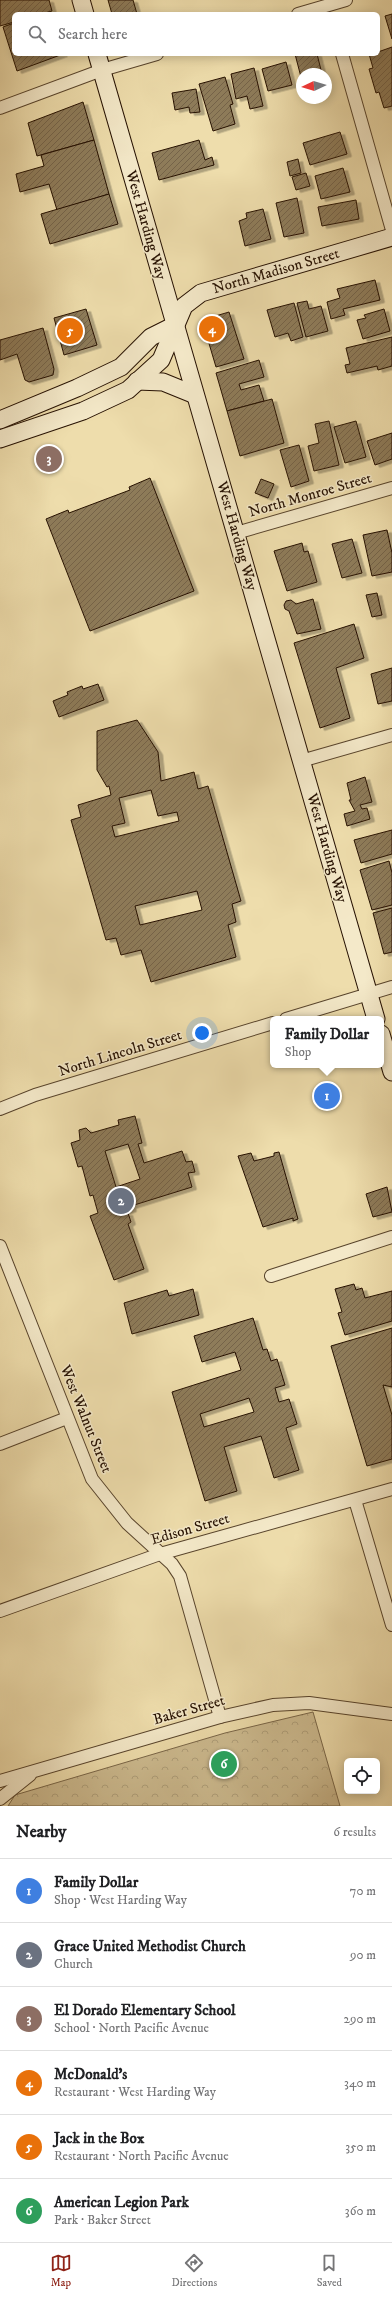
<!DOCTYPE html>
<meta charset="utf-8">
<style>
body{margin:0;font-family:"IM FELL DW Pica",serif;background:#f2f2f2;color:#202124}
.controls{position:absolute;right:12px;bottom:12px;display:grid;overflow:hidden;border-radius:6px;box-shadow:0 2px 10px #0003}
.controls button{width:36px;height:36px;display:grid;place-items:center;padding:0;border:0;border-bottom:1px solid #e0e0e0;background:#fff;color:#202124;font:20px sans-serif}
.compass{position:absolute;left:296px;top:68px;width:36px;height:36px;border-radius:50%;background:#fff;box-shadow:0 2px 10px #0003;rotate:266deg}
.you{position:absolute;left:202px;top:1033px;width:14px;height:14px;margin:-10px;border:3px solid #fff;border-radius:50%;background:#1a73e8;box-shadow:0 0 0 6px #1a73e833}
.badge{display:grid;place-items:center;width:26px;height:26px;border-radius:50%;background:#8f2418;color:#fff;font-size:13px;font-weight:700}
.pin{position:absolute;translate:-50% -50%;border:2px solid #fff;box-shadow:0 1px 4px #0006}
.popup{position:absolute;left:270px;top:1016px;width:114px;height:52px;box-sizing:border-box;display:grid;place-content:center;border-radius:6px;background:#fff;filter:drop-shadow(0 1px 3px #0005);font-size:13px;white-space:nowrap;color:#757577}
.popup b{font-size:15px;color:#202124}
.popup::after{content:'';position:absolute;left:50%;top:100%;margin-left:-8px;border:8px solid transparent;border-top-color:#fff}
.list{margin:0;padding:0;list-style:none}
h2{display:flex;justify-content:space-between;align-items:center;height:52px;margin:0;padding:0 16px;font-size:17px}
h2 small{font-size:13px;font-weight:400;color:#757577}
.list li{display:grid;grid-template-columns:26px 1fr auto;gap:12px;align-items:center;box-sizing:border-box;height:64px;padding:0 16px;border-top:1px solid #e0e0e0}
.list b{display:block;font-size:15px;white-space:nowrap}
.list p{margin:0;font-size:13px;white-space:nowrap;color:#757577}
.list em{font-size:13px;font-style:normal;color:#757577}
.icon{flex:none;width:22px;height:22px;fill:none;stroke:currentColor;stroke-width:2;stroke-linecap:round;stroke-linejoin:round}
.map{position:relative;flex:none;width:392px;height:1806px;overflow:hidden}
.search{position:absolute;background:#fff;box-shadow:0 2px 10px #0003;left:12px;right:12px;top:12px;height:44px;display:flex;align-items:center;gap:10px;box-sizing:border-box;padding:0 14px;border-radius:6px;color:#757577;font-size:15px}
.sheet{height:436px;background:#fff}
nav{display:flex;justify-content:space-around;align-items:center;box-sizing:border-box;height:56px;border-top:1px solid #e0e0e0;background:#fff;font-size:11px;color:#757577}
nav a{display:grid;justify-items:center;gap:2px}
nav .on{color:#8f2418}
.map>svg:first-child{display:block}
.forest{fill:url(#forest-crowns);stroke:#796648}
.building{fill:url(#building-hatch);stroke:#261102;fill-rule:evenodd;filter:url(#shadow)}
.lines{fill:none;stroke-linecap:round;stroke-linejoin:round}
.street-casing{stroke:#58442c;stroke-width:14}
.secondary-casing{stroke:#261102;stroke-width:19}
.street{stroke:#f4e9c9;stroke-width:12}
.secondary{stroke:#f4e9c9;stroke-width:17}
.labels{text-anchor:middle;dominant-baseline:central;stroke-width:3;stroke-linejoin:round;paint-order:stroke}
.street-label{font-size:15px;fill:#261102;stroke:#f4e9c9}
</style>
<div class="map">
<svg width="392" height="1806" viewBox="0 0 392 1806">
<defs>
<pattern id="forest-crowns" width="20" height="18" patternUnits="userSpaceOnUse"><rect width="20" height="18" fill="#ccba8f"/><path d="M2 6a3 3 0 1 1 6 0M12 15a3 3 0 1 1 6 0" fill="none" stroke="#af9f7a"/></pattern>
<pattern id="building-hatch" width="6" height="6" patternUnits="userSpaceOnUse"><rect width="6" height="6" fill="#8e7b5a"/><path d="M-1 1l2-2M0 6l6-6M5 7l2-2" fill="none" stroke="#746348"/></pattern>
<filter id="shadow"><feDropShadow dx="4.5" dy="2.5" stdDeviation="0" flood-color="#0004"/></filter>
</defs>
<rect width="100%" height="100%" fill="#eeddac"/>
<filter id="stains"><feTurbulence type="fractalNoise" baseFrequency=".005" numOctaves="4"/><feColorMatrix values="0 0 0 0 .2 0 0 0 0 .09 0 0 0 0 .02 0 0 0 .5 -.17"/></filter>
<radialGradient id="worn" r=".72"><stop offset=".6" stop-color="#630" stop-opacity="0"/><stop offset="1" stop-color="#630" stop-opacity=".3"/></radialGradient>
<path class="forest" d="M313 1712 340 1806H8L15 1795 225 1733Z"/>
<g class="building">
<path d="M0 0H49L52 11 41 14H14V22L0 26Z"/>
<path d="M108 0H133L137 14H112Z"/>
<path d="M392 14V39L385 16Z"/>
<path d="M14 23V54H63L17 71 3 27Z"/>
<path d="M392 47V106L384 108 379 92 376 93 369 69 373 68 369 54H378V52Z"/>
<path d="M295 54H317L322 74H302V81Z"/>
<path d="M286 62 292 85 268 91 262 69Z"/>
<path d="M254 68 263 106 250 109 247 96 236 99 231 74Z"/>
<path d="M225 77 233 104 230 105 235 124 213 131 199 84Z"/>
<path d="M196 89 200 112 190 113 189 107 175 110 172 93Z"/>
<path d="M83 102 94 140 37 156 28 123Z"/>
<path d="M340 132 347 154 310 165 303 143Z"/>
<path d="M94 140 109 194 57 210 49 184 20 192 16 174 44 166 41 155Z"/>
<path d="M199 140 205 160 212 157 214 165 159 180 152 153Z"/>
<path d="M298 159 301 173 290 176 287 162Z"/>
<path d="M343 168 350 192 321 199 315 176Z"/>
<path d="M306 173 310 186 296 190 292 177Z"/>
<path d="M109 194 118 224 50 244 41 214Z"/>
<path d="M297 198 304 233 284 237 276 203Z"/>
<path d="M356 200 359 219 322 226 318 207Z"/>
<path d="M263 209 271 239 245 246 239 221 247 218 246 213Z"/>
<path d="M375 280 380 300 343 309 345 315 331 319 327 302 340 298 337 289Z"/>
<path d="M307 301 309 309 321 306 328 331 306 337 297 303Z"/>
<path d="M294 303 303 337 291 341 288 333 275 337 267 310Z"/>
<path d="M86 309 97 345 64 355 54 318Z"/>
<path d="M384 309 390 331 363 339 357 320 366 318 364 315Z"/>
<path d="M229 312 244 359 216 367 202 320Z"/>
<path d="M43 328 54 369 53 375 29 382 25 380 17 354 0 360V340Z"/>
<path d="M392 337V366L378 370 377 366 347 373 345 365 350 364 346 348Z"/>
<path d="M259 360 264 377 239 384 241 390 259 385 264 401 227 411 216 373Z"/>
<path d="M272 399 284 443 240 456 227 411Z"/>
<path d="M329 421 339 465 314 471 308 446 319 443 315 424Z"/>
<path d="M356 421 366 457 345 463 334 427Z"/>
<path d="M392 433V459L375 465 367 441Z"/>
<path d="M299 445 309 481 291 487 280 450Z"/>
<path d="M150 478 194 591 90 631 46 519 68 510 69 513 130 490 129 487Z"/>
<path d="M261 479 274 484 268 498 255 493Z"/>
<path d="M387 530 392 553V572L372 576 363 535Z"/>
<path d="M352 539 362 573 342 578 332 544Z"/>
<path d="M302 543 304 552 308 551 317 582 287 591 274 551Z"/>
<path d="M377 593 382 615 372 617 366 595Z"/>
<path d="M313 599 321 629 297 634 289 611 285 609 284 605 286 601 291 600 296 604Z"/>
<path d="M354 624 364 658 336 668 350 718 320 728 294 643Z"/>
<path d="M392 668V701L378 704 371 674Z"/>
<path d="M98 684 104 700 59 717 53 701 68 695 67 692 82 686 83 689Z"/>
<path d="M137 720 158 752 161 781 194 772 198 789 208 786 241 901 232 904 236 922 228 925 236 957 151 982 141 950 121 955 116 938 106 940 71 820 81 817 78 805 111 795 109 786 107 787 97 770V731ZM151 790 158 816 177 812 179 821 115 837 112 826 125 823 119 798ZM197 891 202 910 140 925 135 906Z"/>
<path d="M365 777 372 802 360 805 362 809 367 808 370 819 347 826 344 814 355 811 349 800H351L347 783Z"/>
<path d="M392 830V854L361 863 354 840Z"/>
<path d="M389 861 392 873V905L372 910 360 870Z"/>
<path d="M392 908V952L384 954 373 913Z"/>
<path d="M135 1116 142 1143 138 1144 144 1163 182 1151 186 1162 192 1161 195 1172 188 1173 192 1187 131 1206 132 1209 123 1212V1214L128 1213 131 1222 128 1224 144 1269 114 1280 90 1216 98 1213 93 1195 90 1196 82 1166 78 1167 71 1143 80 1140 79 1130 86 1128 91 1133 119 1125 118 1120ZM128 1144 140 1179 116 1187 105 1151Z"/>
<path d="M279 1152 298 1219 293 1221V1218L263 1227 238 1156 251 1153 254 1161 274 1156V1153Z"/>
<path d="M387 1187 392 1212 373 1217 366 1194Z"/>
<path d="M354 1284 356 1290 362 1288 365 1298 392 1291V1321L345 1335 338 1313 342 1312 335 1289Z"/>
<path d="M193 1289 199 1315 132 1334 124 1303 167 1290 169 1296Z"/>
<path d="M253 1318 263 1350 267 1349 271 1361 277 1359 285 1385 275 1388 279 1402 289 1399 297 1424 286 1428 299 1470 274 1478 261 1436 224 1447 237 1491 205 1501 172 1392 241 1370 235 1352 202 1362 194 1336ZM249 1398 254 1412 204 1427 200 1414Z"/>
<path d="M392 1328V1387L383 1385 392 1415V1459L367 1466 331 1346Z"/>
</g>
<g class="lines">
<defs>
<g id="street">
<path d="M298 14 346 0"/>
<path d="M342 54 392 230"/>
<path d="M0 108 102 70 157 54"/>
<path d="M236 533 392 488"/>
<path d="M301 761 392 735"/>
<path d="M286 1019 392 987"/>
<path d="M0 1109 35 1095 273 1023"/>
<path d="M0 1246 92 1479 127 1523 172 1564 180 1576 220 1717"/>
<path d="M271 1276 392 1237"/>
<path d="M0 1444 67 1418"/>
<path d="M355 1500 392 1625"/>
<path d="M0 1611 160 1554 392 1489"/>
<path d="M0 1781 220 1717 273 1705 309 1703 392 1714"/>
<path d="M0 1799 30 1775"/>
</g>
<g id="secondary">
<path d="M81 0 85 14"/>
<path d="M97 54 376 1019"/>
<path d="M137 381 163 382 195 395"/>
<path d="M0 420 77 388 121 367 151 337 175 325"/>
<path d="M0 439 83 411 128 390 161 360 184 306 201 293 392 237"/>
<path d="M381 1034 392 1072"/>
</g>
</defs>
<use href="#street" class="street-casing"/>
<use href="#secondary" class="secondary-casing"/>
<use href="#street" class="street"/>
<use href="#secondary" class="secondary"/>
</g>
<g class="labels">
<g class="street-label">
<text transform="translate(146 225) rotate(74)">West Harding Way</text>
<text transform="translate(276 271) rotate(-16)">North Madison Street</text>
<text transform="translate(310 495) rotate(-16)">North Monroe Street</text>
<text transform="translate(237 536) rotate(74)">West Harding Way</text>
<text transform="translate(327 848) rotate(74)">West Harding Way</text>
<text transform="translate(120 1053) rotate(-17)">North Lincoln Street</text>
<text transform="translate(86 1419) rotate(68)">West Walnut Street</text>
<text transform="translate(190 1529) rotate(-16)">Edison Street</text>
<text transform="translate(189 1710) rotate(-16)">Baker Street</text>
</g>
</g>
<rect width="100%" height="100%" filter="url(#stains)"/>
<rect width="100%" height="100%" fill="url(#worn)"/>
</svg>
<div class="controls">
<button><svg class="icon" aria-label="locate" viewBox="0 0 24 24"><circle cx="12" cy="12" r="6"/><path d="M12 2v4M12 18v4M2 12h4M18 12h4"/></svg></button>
</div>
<svg class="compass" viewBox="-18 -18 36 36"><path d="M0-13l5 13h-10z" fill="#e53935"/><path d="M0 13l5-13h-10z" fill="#757577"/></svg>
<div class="you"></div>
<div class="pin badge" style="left:327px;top:1096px;background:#3f7fe0">1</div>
<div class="popup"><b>Family Dollar</b>Shop</div>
<div class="pin badge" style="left:121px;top:1201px;background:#6b7280">2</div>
<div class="pin badge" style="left:49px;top:459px;background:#8d6e63">3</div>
<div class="pin badge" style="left:212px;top:329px;background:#e8710a">4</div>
<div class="pin badge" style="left:70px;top:331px;background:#e8710a">5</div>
<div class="pin badge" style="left:224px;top:1764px;background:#2e9e5b">6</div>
<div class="search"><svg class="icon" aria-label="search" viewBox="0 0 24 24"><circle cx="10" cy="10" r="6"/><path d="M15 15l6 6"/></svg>Search here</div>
</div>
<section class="sheet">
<h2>Nearby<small>6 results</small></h2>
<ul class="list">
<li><span class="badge" style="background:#3f7fe0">1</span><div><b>Family Dollar</b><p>Shop · West Harding Way</p></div><em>70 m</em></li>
<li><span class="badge" style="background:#6b7280">2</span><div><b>Grace United Methodist Church</b><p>Church</p></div><em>90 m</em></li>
<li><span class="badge" style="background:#8d6e63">3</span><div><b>El Dorado Elementary School</b><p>School · North Pacific Avenue</p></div><em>290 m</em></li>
<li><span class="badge" style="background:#e8710a">4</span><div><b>McDonald's</b><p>Restaurant · West Harding Way</p></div><em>340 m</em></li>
<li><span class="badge" style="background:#e8710a">5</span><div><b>Jack in the Box</b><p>Restaurant · North Pacific Avenue</p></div><em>350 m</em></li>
<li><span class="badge" style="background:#2e9e5b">6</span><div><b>American Legion Park</b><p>Park · Baker Street</p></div><em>360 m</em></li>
</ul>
</section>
<nav>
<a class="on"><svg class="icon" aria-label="map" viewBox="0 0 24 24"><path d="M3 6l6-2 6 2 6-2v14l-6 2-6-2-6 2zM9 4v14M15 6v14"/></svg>Map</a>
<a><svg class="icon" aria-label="directions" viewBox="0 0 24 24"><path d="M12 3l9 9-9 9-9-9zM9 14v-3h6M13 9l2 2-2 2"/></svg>Directions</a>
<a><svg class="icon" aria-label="saved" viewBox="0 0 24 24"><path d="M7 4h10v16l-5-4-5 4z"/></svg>Saved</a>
</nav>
